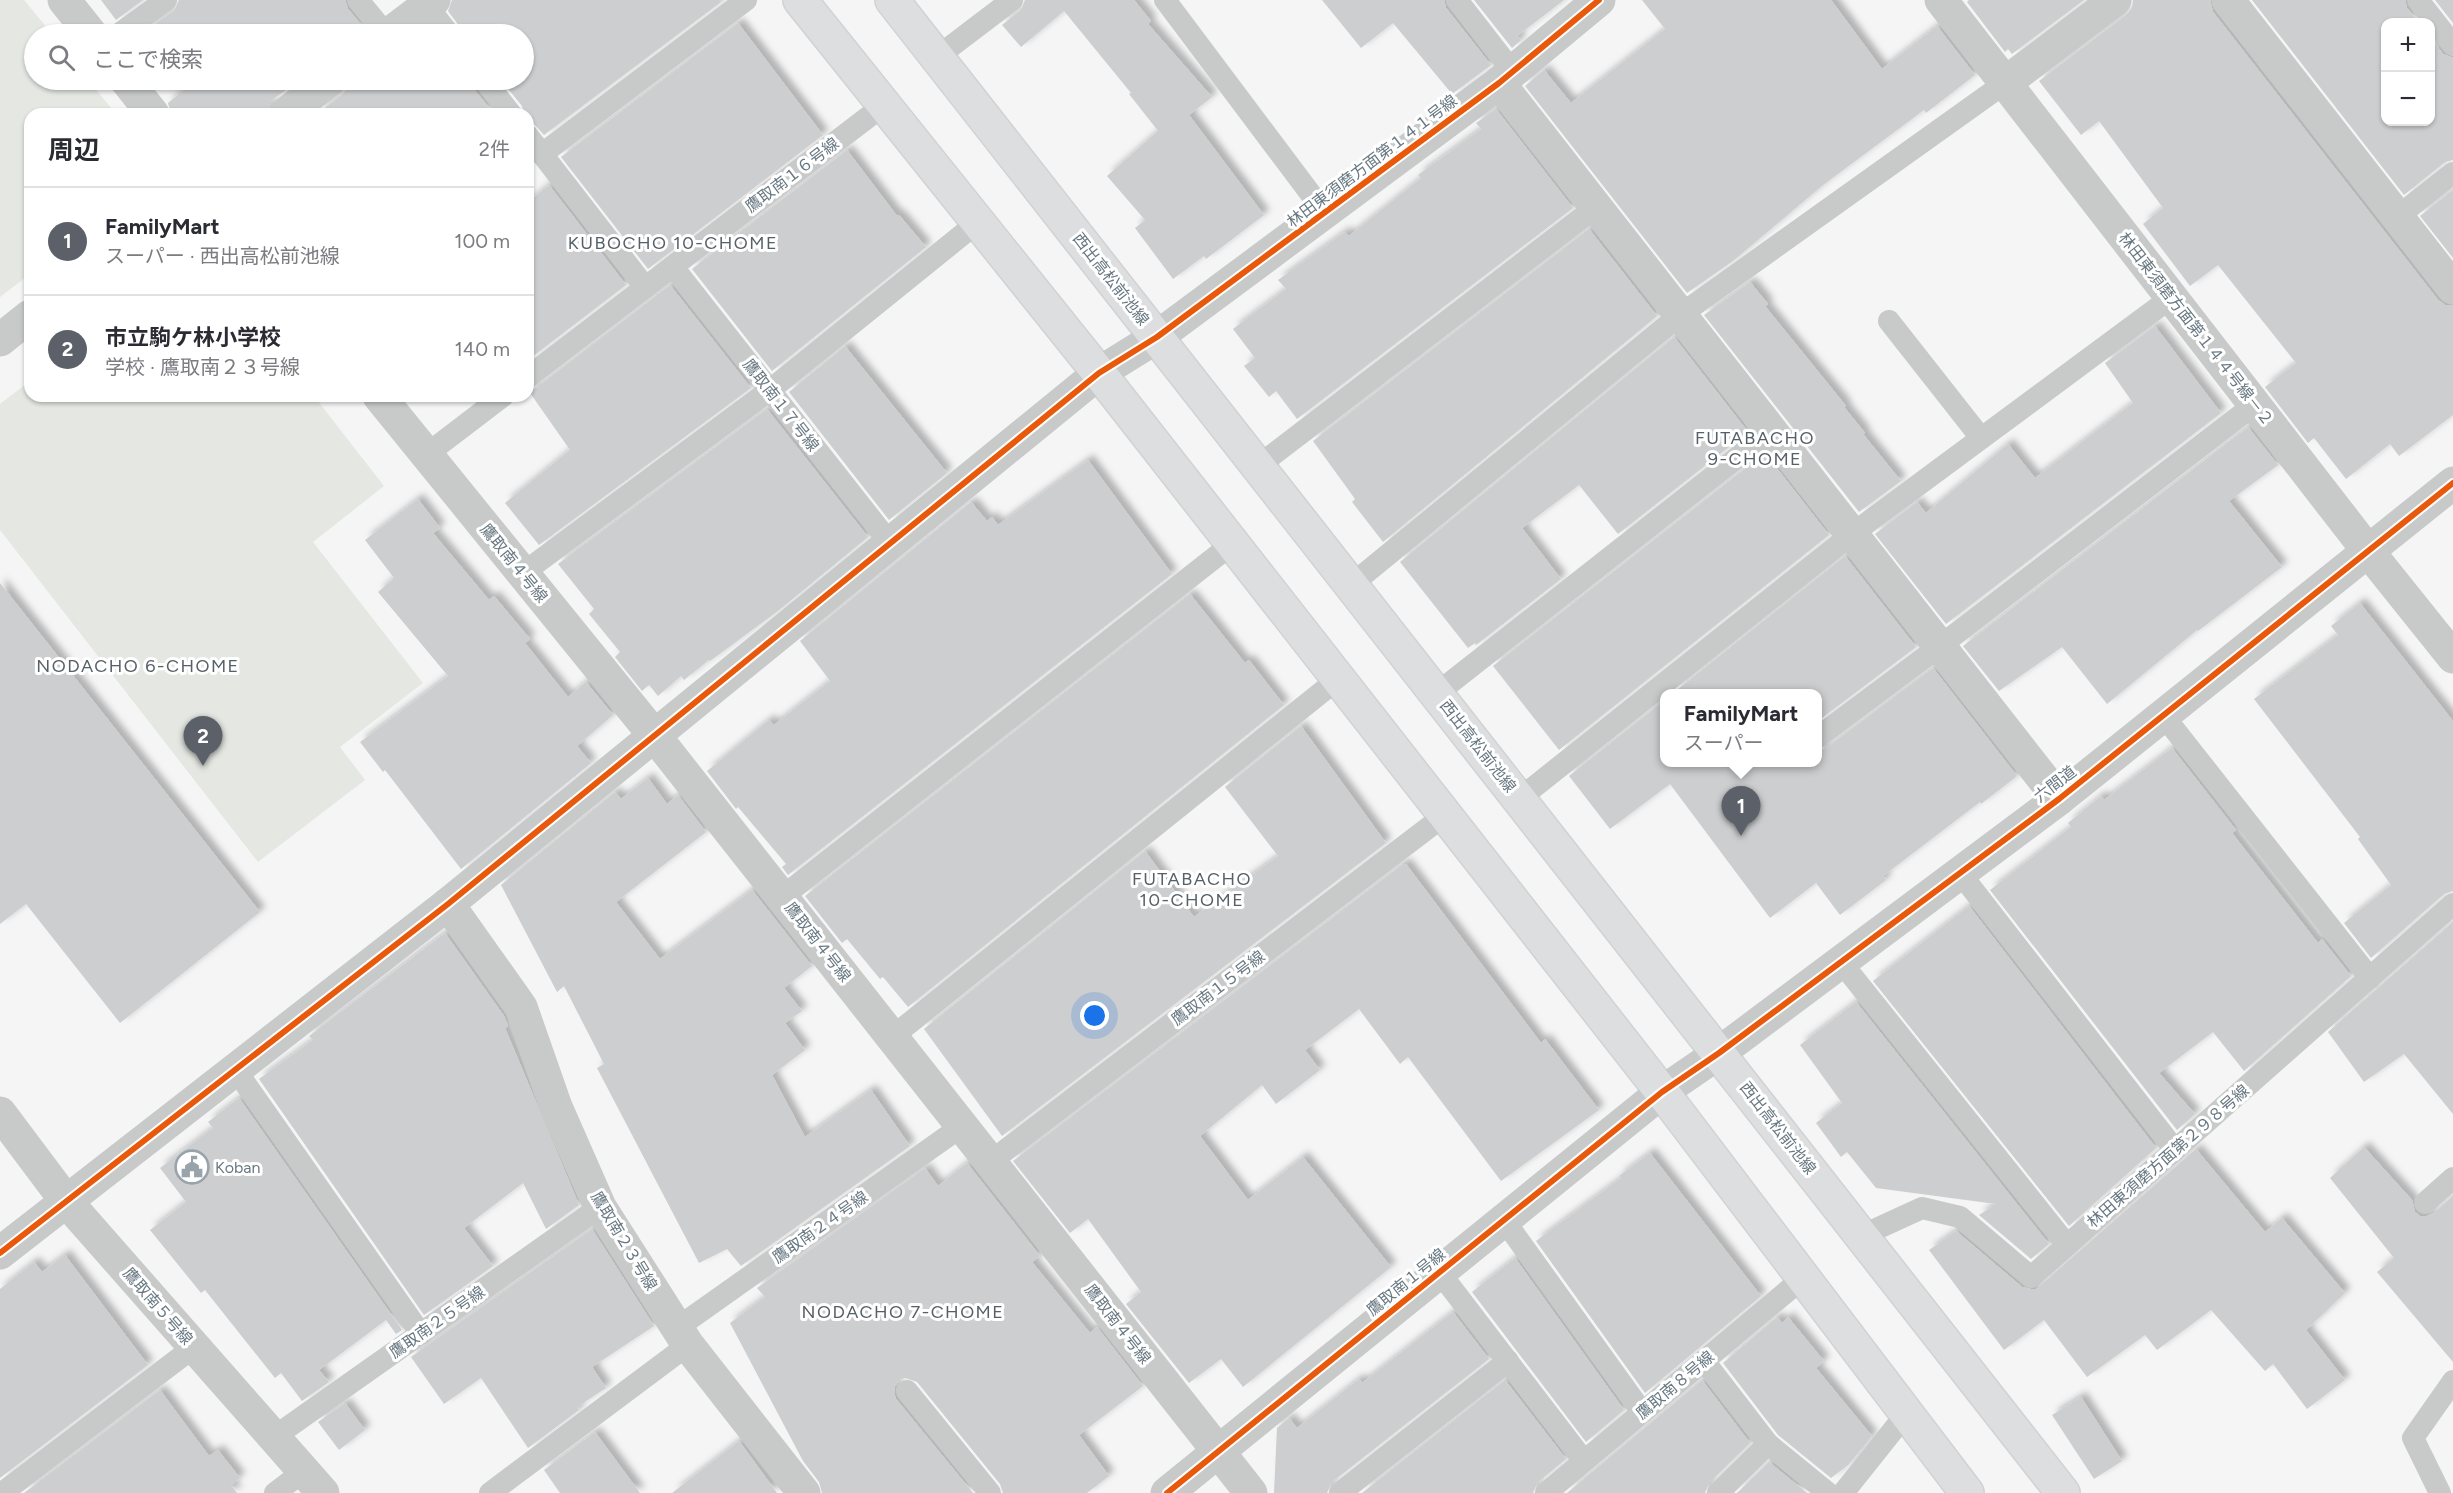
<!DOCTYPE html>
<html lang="ja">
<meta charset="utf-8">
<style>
body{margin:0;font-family:Figtree,"Noto Sans JP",sans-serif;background:#f2f2f3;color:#2b2b33}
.controls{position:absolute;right:18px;top:18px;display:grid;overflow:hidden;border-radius:12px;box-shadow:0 2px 4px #0004}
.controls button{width:54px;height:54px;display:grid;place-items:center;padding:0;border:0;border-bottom:2px solid #e1e1e2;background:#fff;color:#2b2b33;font:30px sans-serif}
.you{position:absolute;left:1095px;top:1016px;width:21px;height:21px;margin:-15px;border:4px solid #fff;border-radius:50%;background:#1a73e8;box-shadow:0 0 0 9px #1a73e833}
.badge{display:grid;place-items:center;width:39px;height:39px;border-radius:50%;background:#5c6169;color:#fff;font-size:20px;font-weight:700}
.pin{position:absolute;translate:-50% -50px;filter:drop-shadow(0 2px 3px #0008)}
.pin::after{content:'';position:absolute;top:32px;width:21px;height:18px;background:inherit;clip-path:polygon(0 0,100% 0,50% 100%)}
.popup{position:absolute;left:1660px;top:689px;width:162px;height:78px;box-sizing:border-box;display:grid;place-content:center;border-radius:12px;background:#fff;filter:drop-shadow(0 2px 4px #0005);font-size:20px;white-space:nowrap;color:#7c7c81}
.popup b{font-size:22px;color:#2b2b33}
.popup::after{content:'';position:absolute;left:50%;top:100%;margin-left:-12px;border:12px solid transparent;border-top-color:#fff}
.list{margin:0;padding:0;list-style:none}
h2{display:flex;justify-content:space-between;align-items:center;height:78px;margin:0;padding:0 24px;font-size:26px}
h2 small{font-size:20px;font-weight:400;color:#7c7c81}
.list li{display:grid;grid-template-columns:39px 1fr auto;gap:18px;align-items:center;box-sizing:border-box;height:108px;padding:0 24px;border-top:2px solid #e1e1e2}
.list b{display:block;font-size:22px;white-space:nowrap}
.list p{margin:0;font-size:20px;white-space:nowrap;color:#7c7c81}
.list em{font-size:20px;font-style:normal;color:#7c7c81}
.icon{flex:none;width:33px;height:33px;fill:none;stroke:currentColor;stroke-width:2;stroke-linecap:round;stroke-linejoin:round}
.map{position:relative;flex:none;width:2453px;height:1493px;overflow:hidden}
.search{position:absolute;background:#fff;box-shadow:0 2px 4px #0004;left:24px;top:24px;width:510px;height:66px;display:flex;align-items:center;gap:15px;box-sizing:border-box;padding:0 21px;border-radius:33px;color:#7c7c81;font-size:22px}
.panel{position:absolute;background:#fff;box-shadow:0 2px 4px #0004;left:24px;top:108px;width:510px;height:294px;border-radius:18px}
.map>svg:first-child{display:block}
.green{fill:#e4e7e2}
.building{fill:#cdcecf;filter:url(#shadow)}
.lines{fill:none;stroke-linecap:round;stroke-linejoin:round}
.primary-casing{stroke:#d1d2d3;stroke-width:36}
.service{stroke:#c8caca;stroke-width:22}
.minor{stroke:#c8caca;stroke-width:33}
.tertiary{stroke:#c8caca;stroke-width:33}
.primary{stroke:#dddedf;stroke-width:33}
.cycleway-casing{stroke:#fff;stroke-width:10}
.cycleway{stroke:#e8590c;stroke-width:6}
.labels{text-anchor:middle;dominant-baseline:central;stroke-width:6;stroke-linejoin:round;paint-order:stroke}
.street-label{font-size:16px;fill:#687882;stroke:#fff}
.poi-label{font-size:16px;fill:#687882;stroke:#fff;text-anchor:start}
.neighbourhood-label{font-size:18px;letter-spacing:1.5px;fill:#556068;stroke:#fff}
</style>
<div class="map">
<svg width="2453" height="1493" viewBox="0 0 2453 1493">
<defs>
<filter id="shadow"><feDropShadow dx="5.5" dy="-5.5" stdDeviation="3" flood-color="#0004"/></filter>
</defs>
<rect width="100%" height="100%" fill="#f5f5f5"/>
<g class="green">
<path d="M0 0H24L52 34H34V80H88L116 114H30V274L0 297Z"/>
<path d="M30 381V396H314L384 486 313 542 423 683 340 747 365 780 258 862 0 530V404Z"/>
</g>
<g class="building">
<path d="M101 0H143L116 20Z"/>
<path d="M179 0H345L348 9 363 27 354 34H141L174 11Z"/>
<path d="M452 0H719L721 2 544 135 533 123 528 114H524L522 106 501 80H524V34H465L448 11Z"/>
<path d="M1025 0H1134L1151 21 1148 24 1212 97 1189 115 1264 215 1206 259 1204 256 1173 279 1135 228 1145 220 1107 176 1158 131 1129 94 1131 93 1064 11 1021 47 1002 25 1021 10Z"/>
<path d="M1322 0H1444L1446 8 1491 65 1452 94 1393 23 1361 48Z"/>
<path d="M1474 0H1564L1517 36 1521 40 1512 48Z"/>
<path d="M1642 0H1831L1882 69 1937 26 1975 75 1926 113 1924 110 1823 185 1733 261 1687 293 1525 86 1544 70 1571 103 1665 29Z"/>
<path d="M1969 0H2084L2012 54 2008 49 2005 52 1967 2Z"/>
<path d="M2133 0H2210L2213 12 2438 300 2445 305 2453 306V415L2399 456 2390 444 2346 479 2314 438 2308 443 2265 387 2296 363 2218 265 2190 286 2143 224 2163 208 2099 121 2081 135 2039 81 2126 15 2132 8Z"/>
<path d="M2252 0H2405L2407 8 2418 22H2385V122H2430V38L2443 54 2453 58V160L2445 162 2404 195Z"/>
<path d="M2435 0H2453V23Z"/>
<path d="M738 23 823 135 648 269 561 157Z"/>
<path d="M176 80H300L273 99 268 106 267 114H171L168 103 184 90Z"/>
<path d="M348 80H471L473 88 494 114H316L342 95 347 88Z"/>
<path d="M1496 109 1573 208 1297 419 1276 391 1269 397 1244 366 1255 358 1233 329 1286 289 1278 280 1345 232 1349 236 1421 178 1418 175 1481 129 1476 123Z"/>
<path d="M847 150 897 216 899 215 926 247 772 371 692 269Z"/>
<path d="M549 185 626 285 528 360V202Z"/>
<path d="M2453 190V258L2420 216Z"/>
<path d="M1589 229 1657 316 1383 542 1352 502 1355 499 1313 441Z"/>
<path d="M1750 282 1768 304 1765 306 1846 406 1844 407 1865 433 1863 434 1901 481 1859 512 1704 315Z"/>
<path d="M670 285 751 388 539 545 505 503 570 450 528 390 536 388Z"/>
<path d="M2155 326 2221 413 1946 624 1875 534 1917 502 1926 513 2008 444 2035 478 2133 403 2105 363Z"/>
<path d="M1674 337 1748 432 1618 534 1579 485 1522 528 1561 579 1476 645 1475 643 1468 648 1400 562Z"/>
<path d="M845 346 947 473 889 520 789 392Z"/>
<path d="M767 409 868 537 778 611 710 661 709 660 684 680 681 676 658 696 649 685 642 691 615 657 620 652 589 614 594 609 558 564Z"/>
<path d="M2248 427 2278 465 2229 501 2282 567 2198 631 2197 630 2107 704 2062 647 1999 691 1963 646Z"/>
<path d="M1765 453 1829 535 1559 750 1493 666Z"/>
<path d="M1088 460 1172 574 788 875 782 867 786 864 738 807 736 809 707 771 769 720 774 725 830 681 800 641 971 502 987 521 992 517 998 525Z"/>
<path d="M418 499 440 528 433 533 489 600 494 596 530 639 525 643 568 697 586 682 613 715 577 746 591 763 461 869 385 770 383 772 360 742 448 676 378 592 394 578 365 540Z"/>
<path d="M1845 556 1916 647 1818 721V693H1673Z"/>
<path d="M0 583 260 912 120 1023 26 904 0 924Z"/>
<path d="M1190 594 1245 663 1249 660 1284 705 908 1007 883 977 880 979 847 939 842 943 805 896Z"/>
<path d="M2360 603 2453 721V891L2444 894 2371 958 2344 923 2391 885 2358 839 2360 837 2254 699 2338 635 2331 626Z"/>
<path d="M1933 668 2017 776 1981 804 1980 802 1883 876 1886 880 1840 915 1816 883 1770 918 1670 784 1610 829 1569 776 1665 700V762H1818V750L1826 748Z"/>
<path d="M1301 726 1386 843 1002 1136 924 1029 1145 851 1194 917 1278 856 1225 787Z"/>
<path d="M2172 748 2236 830 2232 833 2318 943 2322 939 2351 976 2244 1071 2213 1032 2159 1073 2195 1114 2177 1130 1990 890 2071 827 2068 823 2101 796 2104 800Z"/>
<path d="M648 778 667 804 678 795 706 832 616 902 660 959 752 890 812 966 784 988 802 1011 785 1023 805 1050 772 1075 805 1137 871 1090 910 1146 741 1266 727 1249 699 1263 597 1068 604 1064 564 986 557 992 501 885 615 792 621 799Z"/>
<path d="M1403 864H1406L1541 1043 1545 1039 1599 1110 1501 1181 1408 1057 1400 1064 1359 1009 1305 1050 1320 1070 1276 1104 1262 1085 1200 1136 1248 1200 1303 1157 1391 1267 1243 1387 1221 1359 1189 1383 1126 1304 1141 1292 1088 1219 1070 1233 1013 1161Z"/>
<path d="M1969 906 2156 1148 2069 1226 1873 981Z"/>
<path d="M2453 922V1114L2404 1054 2364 1082 2328 1032Z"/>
<path d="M445 933 504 1016 508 1026 505 1028 579 1205 546 1229 523 1183 464 1228 493 1266 424 1315 259 1079 313 1040 309 1036Z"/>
<path d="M1856 1002 2049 1244 2031 1259 1979 1215 1996 1204 1876 1188 1847 1152 1841 1157 1816 1123 1842 1103 1800 1045Z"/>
<path d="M239 1098 402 1330 396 1334 386 1320 319 1370 329 1382 302 1401 281 1373 275 1378 205 1290 201 1293 150 1230 186 1202 160 1168 213 1128 208 1122Z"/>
<path d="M2364 1147 2412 1200 2415 1212 2420 1216H2427L2434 1213 2453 1196V1362L2377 1272 2394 1258 2330 1178Z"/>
<path d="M2196 1149 2265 1232 2282 1218 2345 1293 2306 1330 2345 1380 2307 1409 2273 1364 2265 1371 2211 1310 2157 1350 2145 1335 2087 1377 2044 1320 2004 1350 1929 1250 1956 1231 2022 1287 2035 1290Z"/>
<path d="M1650 1153 1761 1296 1645 1393 1536 1241 1621 1178 1619 1176Z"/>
<path d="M967 1163 1040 1256 1032 1262 1090 1333 1097 1327 1143 1386 1079 1435 1109 1476 1087 1493H1003L1000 1484 917 1382 905 1378 899 1380 895 1386 894 1393 896 1399 973 1493H822L819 1482 803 1461 730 1323 765 1297 757 1288 925 1168 938 1186Z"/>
<path d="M592 1229 654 1326 592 1367 606 1388 577 1407 579 1410 528 1448 481 1378 444 1404 411 1357Z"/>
<path d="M65 1255 148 1365 0 1478V1289L34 1262 42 1272Z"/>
<path d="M1515 1258 1624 1410 1586 1442 1472 1292Z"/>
<path d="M1453 1312 1489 1359 1332 1482 1327 1493H1274L1277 1428 1289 1418 1297 1428 1359 1379 1362 1383Z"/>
<path d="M1777 1317 1782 1323 1788 1317 1824 1361 1816 1368 1872 1436 1848 1465 1831 1478 1778 1435 1723 1363Z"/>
<path d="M1505 1380 1566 1459 1537 1483 1533 1493H1362Z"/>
<path d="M1702 1380 1750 1443 1709 1483 1705 1493H1567Z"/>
<path d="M160 1390 209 1456 218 1450 240 1478 231 1485 237 1493H24Z"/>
<path d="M2081 1397 2122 1461 2094 1479 2052 1415Z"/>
<path d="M345 1403 365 1430 339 1450 318 1422Z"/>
<path d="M595 1432 640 1493H560L544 1470Z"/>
<path d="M739 1441 777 1493H672Z"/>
<path d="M1769 1462 1807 1493H1737Z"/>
</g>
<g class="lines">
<defs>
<g id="primary">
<path d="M800 0 1099 373 1662 1092 1967 1493"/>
<path d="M892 0 2063 1493"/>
</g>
</defs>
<use href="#primary" class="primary-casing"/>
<g class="service">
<path d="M358 0 386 34"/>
<path d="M1165 0 1325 213"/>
<path d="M1457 0 1513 72"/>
<path d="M2418 0 2453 45"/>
<path d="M427 6 449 34"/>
<path d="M119 34 166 0"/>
<path d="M937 57 1012 0"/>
<path d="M484 80 511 114"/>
<path d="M528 136 645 287"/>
<path d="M542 154 746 0"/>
<path d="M2397 217 2453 173"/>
<path d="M673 267 890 543"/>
<path d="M1889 321 1981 438"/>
<path d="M528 377 884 105"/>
<path d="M427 454 503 396"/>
<path d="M1258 466 1596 207"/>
<path d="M523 573 770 390 978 222"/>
<path d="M1351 585 1680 315 2005 83"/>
<path d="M1436 694 1771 431"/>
<path d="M2163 715 2370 978"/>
<path d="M1818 737 1940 646 2254 405"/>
<path d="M1519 799 1852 534 2172 297"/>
<path d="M1960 873 2175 1150"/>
<path d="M782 897 1232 544"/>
<path d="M1841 962 2067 1245"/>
<path d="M892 1037 1338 679"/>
<path d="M235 1069 421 1334"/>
<path d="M990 1162 1445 815"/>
<path d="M2425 1203 2453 1178"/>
<path d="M1504 1220 1642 1412"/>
<path d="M1861 1236 1922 1208 1960 1217 2031 1277 2453 904"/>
<path d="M1440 1273 1584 1461"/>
<path d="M677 1328 962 1126"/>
<path d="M1704 1361 1768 1444 1828 1493"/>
<path d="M907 1391 990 1493"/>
<path d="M274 1437 600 1207"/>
<path d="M2 1493 194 1347"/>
<path d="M275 1493 304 1471"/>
<path d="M490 1493 688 1345"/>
<path d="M1340 1493 1508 1361"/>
<path d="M1546 1493 1803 1278"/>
<path d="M1718 1493 1768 1444"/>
<path d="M1843 1493 1906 1414"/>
<path d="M2440 1493 2413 1438 2453 1381"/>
</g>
<g class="minor">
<path d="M64 0 91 34"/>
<path d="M1941 0 2368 551 2453 657"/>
<path d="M2228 0 2453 288"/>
<path d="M389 34 434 0"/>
<path d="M126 80 153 114"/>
<path d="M1499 83 2059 799"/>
<path d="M2005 83 2115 0"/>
<path d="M285 114 330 80"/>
<path d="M0 340 30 316"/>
<path d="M379 396 654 735 1251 1493"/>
<path d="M448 904 521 1007 556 1107 600 1207 688 1345 804 1493"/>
<path d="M0 1253 448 904 1099 373 1157 337 1499 83 1599 0"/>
<path d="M1167 1493 1662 1092 1719 1053 2059 799 2453 483"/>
</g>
<path class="tertiary" d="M0 1113 66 1201 323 1493"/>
<use href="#primary" class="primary"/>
<defs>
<g id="cycleway">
<path d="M0 1253 448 904 1099 373 1157 337 1499 83 1599 0"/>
<path d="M1167 1493 1662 1092 1719 1053 2059 799 2453 483"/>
</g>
</defs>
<use href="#cycleway" class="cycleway-casing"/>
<use href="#cycleway" class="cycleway"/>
</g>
<defs>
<symbol id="civic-ring" viewBox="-11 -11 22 22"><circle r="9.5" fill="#fff" stroke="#99a4aa" stroke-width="1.5"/><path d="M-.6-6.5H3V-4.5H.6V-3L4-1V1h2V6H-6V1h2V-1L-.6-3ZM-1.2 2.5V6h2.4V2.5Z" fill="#99a4aa"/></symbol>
</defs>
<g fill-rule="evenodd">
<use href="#civic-ring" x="173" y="1148" width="38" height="38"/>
</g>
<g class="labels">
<g class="street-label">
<text transform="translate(1372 161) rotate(-37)">林田東須磨方面第１４１号線</text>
<text transform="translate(792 175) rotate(-37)">鷹取南１６号線</text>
<text transform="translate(1111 279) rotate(52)">西出高松前池線</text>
<text transform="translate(2196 329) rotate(52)">林田東須磨方面第１４４号線－２</text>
<text transform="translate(781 405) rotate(52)">鷹取南１７号線</text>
<text transform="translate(514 563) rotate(51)">鷹取南４号線</text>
<text transform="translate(1478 746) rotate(52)">西出高松前池線</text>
<text transform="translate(2055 784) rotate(-38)">六間道</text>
<text transform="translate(818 942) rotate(52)">鷹取南４号線</text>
<text transform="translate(1218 988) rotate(-37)">鷹取南１５号線</text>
<text transform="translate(1778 1128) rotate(52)">西出高松前池線</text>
<text transform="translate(2168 1156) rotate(-41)">林田東須磨方面第２９８号線</text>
<text transform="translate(820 1227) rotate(-35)">鷹取南２４号線</text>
<text transform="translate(624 1241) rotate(59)">鷹取南２３号線</text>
<text transform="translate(1406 1282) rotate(-39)">鷹取南１号線</text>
<text transform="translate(158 1306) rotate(49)">鷹取南５号線</text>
<text transform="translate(437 1322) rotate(-35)">鷹取南２５号線</text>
<text transform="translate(1118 1324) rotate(52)">鷹取南４号線</text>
<text transform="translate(1675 1385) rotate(-40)">鷹取南８号線</text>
</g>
<g class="poi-label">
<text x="215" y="1167">Koban</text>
</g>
<g class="neighbourhood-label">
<text x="673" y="243">KUBOCHO 10-CHOME</text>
<text x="1755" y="438">FUTABACHO<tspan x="1755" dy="21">9-CHOME</tspan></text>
<text x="138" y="666">NODACHO 6-CHOME</text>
<text x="1192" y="879">FUTABACHO<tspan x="1192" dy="21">10-CHOME</tspan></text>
<text x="903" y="1312">NODACHO 7-CHOME</text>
</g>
</g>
</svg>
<div class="controls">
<button>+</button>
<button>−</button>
</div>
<div class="you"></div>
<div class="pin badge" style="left:1741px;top:836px">1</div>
<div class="popup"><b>FamilyMart</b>スーパー</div>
<div class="pin badge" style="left:203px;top:766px">2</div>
<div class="search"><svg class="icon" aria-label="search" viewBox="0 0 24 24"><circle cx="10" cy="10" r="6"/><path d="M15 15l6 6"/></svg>ここで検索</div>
<section class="panel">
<h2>周辺<small>2件</small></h2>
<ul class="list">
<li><span class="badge">1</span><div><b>FamilyMart</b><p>スーパー · 西出高松前池線</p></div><em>100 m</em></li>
<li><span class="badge">2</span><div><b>市立駒ケ林小学校</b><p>学校 · 鷹取南２３号線</p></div><em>140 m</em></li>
</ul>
</section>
</div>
